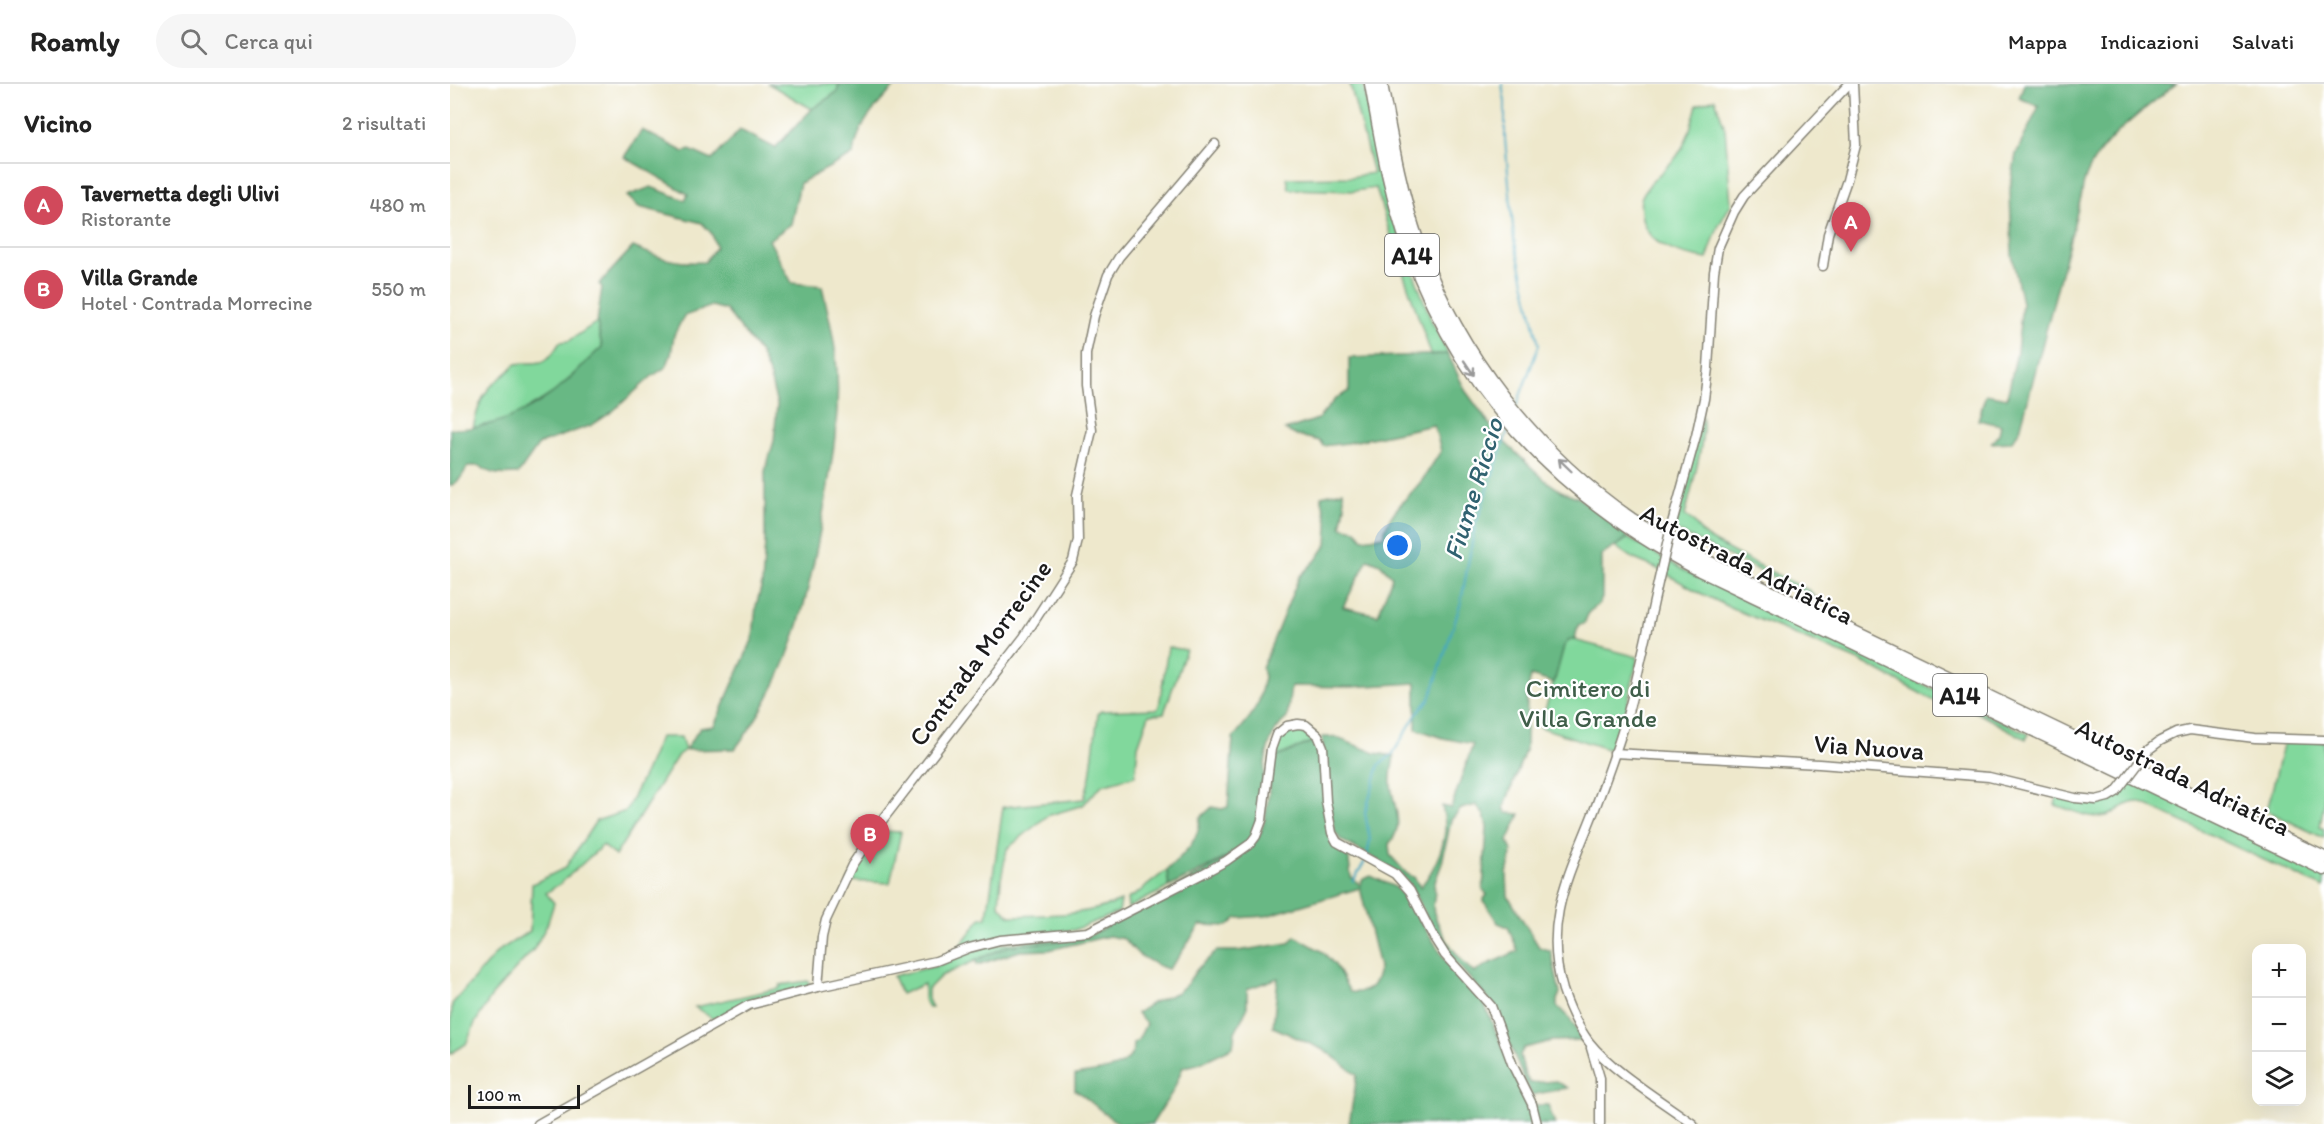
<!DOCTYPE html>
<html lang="it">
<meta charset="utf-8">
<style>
body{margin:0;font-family:Itim,sans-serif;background:#f6f6f6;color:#222}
.controls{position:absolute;right:18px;bottom:18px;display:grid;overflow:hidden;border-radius:12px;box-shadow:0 6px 24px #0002}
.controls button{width:54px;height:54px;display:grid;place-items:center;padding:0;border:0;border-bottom:2px solid #e0e0e0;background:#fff;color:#222;font:30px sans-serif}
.scale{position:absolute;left:18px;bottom:15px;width:112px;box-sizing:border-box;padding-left:6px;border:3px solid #1c1c1c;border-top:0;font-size:16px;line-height:21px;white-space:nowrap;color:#1c1c1c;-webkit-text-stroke:4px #fff;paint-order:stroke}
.you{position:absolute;left:948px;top:462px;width:21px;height:21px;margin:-15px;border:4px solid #fff;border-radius:50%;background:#1a73e8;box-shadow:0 0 0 9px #1a73e833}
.badge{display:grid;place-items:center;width:39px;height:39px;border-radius:50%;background:#d1495b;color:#fff;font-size:20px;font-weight:700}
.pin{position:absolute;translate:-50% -50px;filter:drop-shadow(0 2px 3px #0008)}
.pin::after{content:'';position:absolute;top:32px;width:21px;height:18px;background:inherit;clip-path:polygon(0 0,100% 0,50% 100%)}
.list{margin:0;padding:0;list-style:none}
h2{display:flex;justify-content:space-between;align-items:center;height:78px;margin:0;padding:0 24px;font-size:26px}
h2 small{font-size:20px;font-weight:400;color:#767676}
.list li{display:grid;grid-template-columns:39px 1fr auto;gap:18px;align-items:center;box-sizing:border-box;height:84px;padding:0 24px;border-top:2px solid #e0e0e0}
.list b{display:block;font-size:22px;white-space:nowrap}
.list p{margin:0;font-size:20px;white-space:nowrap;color:#767676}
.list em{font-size:20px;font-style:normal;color:#767676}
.icon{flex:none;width:33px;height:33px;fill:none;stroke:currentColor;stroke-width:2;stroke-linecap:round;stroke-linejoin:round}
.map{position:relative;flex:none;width:1874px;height:1040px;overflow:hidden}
header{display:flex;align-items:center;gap:36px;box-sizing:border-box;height:84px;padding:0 30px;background:#fff;border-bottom:2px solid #e0e0e0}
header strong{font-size:28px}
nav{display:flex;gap:33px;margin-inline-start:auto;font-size:21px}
.search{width:420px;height:54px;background:#f6f6f6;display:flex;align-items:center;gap:15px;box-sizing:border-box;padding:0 21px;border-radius:33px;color:#767676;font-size:22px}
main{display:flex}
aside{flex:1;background:#fff}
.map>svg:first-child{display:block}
.green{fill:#81d89c;stroke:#4e7a5c;stroke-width:1.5}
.forest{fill:#68b884;stroke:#426a50;stroke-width:1.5;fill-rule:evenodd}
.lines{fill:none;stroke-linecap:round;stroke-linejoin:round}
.stream{stroke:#43a7c3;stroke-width:2}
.minor-casing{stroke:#858274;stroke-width:11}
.highway-casing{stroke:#858274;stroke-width:15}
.minor{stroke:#fff;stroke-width:8}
.highway{stroke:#fff;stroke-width:12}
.minor-bridge-casing{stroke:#858274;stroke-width:11;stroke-linecap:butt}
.minor-bridge{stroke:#fff;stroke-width:8}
.oneway{stroke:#999}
.labels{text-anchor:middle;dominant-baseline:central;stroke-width:4.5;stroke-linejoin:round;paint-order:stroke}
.shield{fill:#fff;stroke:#606060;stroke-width:1.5}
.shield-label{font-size:24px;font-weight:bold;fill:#1c1c1c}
.street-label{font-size:26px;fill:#1c1c1c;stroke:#fff}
.park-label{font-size:26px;fill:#3f5e49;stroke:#fff}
.water-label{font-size:27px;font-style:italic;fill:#306270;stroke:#fff}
</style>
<header>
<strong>Roamly</strong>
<div class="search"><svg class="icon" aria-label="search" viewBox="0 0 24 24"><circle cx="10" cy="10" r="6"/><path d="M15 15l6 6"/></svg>Cerca qui</div>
<nav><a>Mappa</a><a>Indicazioni</a><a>Salvati</a></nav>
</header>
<main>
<aside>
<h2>Vicino<small>2 risultati</small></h2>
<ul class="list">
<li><span class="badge">A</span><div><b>Tavernetta degli Ulivi</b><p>Ristorante</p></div><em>480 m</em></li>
<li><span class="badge">B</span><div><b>Villa Grande</b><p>Hotel · Contrada Morrecine</p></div><em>550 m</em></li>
</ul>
</aside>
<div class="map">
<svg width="1874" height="1040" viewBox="0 0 1874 1040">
<rect width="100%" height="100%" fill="#fff"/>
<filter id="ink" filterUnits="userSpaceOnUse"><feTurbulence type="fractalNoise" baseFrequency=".0167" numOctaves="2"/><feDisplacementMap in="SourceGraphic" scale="12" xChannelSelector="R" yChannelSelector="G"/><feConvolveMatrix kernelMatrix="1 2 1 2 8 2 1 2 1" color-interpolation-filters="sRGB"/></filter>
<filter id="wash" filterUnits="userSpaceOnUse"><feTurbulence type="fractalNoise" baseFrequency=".008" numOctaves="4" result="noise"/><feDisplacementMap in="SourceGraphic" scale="24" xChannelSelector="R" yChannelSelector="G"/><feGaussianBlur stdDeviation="1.35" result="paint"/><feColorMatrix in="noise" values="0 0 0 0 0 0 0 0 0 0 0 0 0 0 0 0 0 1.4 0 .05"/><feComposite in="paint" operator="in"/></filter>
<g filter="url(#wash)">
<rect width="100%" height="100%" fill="#eee8cc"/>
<g class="green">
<path d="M319 0H389L387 8 362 25Z"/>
<path d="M900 0H913L938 120 981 236 998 270H981L939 147 926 104 904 107 839 105 837 94 901 93 923 89Z"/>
<path d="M1265 15 1275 44 1281 120 1268 143 1257 175C1231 171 1198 163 1192 134 1191 129 1190 120 1191 115 1197 98 1216 86 1227 72 1238 57 1242 39 1247 21Z"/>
<path d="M147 238 152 263 105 308 61 335 23 344C27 327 31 312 43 300 51 293 59 289 65 280 92 277 94 285 110 258L119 257Z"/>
<path d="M1252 333C1258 348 1239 413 1235 432 1245 435 1249 449 1258 454 1291 474 1326 490 1360 507L1367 514 1225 446Z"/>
<path d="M1178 454 1237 488 1299 518 1579 650 1576 655 1511 620 1503 627 1416 580 1286 526 1248 508 1206 484 1182 474 1166 463Z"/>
<path d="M1120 555 1188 573 1175 631 1163 667 1090 643 1114 562Z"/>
<path d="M718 563 736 566 714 629 699 631 688 662 685 692 652 701 633 721 597 732 557 765 551 795 549 821 560 832C599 831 635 832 671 817L669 828 624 846 556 851 528 857 508 864 531 834 537 833 553 723 634 715 640 693 648 630 651 627 707 625 709 623Z"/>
<path d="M843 647 853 648 864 657 822 675 830 654Z"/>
<path d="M210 653H231L235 666 228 671 165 772 153 761 111 799 96 809 104 819 97 841 84 865 43 910 25 939 16 960 0 970 2 920 48 867 80 847 82 800 115 784 146 737 176 727 196 686Z"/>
<path d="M1834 657H1874V719L1870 743 1874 745V754L1817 727Z"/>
<path d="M1682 696 1874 790V804L1690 718C1675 717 1670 728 1656 732 1640 736 1620 725 1605 721L1607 713 1610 711C1650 723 1652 727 1682 696Z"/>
<path d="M429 747 451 748 440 799 398 797Z"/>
<path d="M717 786 719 803 678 824 677 815 685 811Z"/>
<path d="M643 850 611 857 558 862 491 892 478 905V915L482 924H478L474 915V900L451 910 443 892 486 882 536 862Z"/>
<path d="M358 897 360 902 306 914 263 935 245 923 330 904V901Z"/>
</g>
<g class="forest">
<path d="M389 0H447C427 22 407 39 404 70L350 99 341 140 319 156 342 199 372 202C377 226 384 250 386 274 391 325 383 374 374 424 359 512 342 592 285 665L235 666 250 644 264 642 303 554 306 522 312 500 315 459V387L324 357 327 320 319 290 310 269 276 226 262 222 234 232 224 251 221 271 216 283 201 293 162 328 142 341 89 360 68 390C53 391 42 392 30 382H18C13 390 9 399 0 402V345C38 345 74 331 104 308 121 295 136 277 152 263L147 238 152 203 149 200 183 163C211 174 224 180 255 178L266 163 262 150 252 139 189 123 177 112 201 103 235 116 238 110 174 73 192 46 234 68 240 66 262 76 290 46 325 64 362 25 387 8Z"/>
<path d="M1574 0H1726C1694 26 1636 65 1632 109L1570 346 1561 358 1541 359 1549 350 1551 341 1528 336 1536 310 1557 314 1567 268 1572 219 1562 171 1560 106 1566 70 1589 22 1569 14Z"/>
<path d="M998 270 1015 306 1048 352 1095 396 1111 407 1127 413 1160 436 1178 454 1152 471V514L1148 521 1139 528 1134 540 1128 541 1125 556 1120 555 1114 562 1104 599 1081 592 1077 610 1076 664 1054 724 1057 729 1070 730 1058 757 1062 767 1057 790 1058 812 1089 863 1101 867 1110 909 1107 916V922L1120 935 1132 956 1102 957 1074 964 1070 971 1075 991 1080 999 1106 997 1118 1004 1082 1011 1073 994 1046 924 998 870 985 850 959 799 942 784 891 756 885 748 878 712 872 653H885L925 669 944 672C943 681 940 691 941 700 943 722 956 741 939 760L940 771 957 790 964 793 970 803C982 790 994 765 995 746 996 738 993 729 992 722L1001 724 1023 660 993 654 966 645V599L900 603 841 602 837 634C808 657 817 699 808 732 806 740 804 750 798 757 777 777 744 789 719 803L717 786C733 770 749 758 750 734L762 723 772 725 778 723 783 654 800 633 809 617 814 593 812 584 849 493 866 476 877 460 878 441 871 412 893 407 895 422 891 443 906 446 913 455 934 452C937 428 959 414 973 395 979 386 985 376 991 367L984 341 897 359 873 362 870 357 845 351 835 346 868 335 886 314 899 307V274ZM918 475 930 480 942 493 928 531 893 523ZM1026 721 1034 731 1037 743 1033 805 1037 811 1033 816 1048 839 1058 843 1068 867 1036 881 1024 889C1008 874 991 851 984 829 981 820 987 811 984 801L992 779 1001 736 1011 725Z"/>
<path d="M864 657 870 665 878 745 898 769 901 793 910 801 913 795 921 792 947 804 957 816 996 877 1033 917 1077 1021H1098L1105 1040H899L907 991 876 967 823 943 828 894 797 905V925L785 948 783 963 748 980 733 983 723 1007 702 1040C693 1040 682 1040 673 1040 660 1038 639 1014 625 1006V991C646 987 684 987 684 959L688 956 696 940 687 929 702 919 728 908 737 900 747 885 767 867H787L839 859 845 852 873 868 885 881 900 908C919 910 927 901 929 883L910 804 816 832 787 834 778 842 750 841 727 875 718 885 707 881 689 871 674 855 659 852 599 866 570 867 527 881 526 876 558 862 611 857 643 850 805 759C819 739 819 700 822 675Z"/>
</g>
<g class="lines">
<g class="stream">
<path d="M1052 0 1055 18V55L1064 155 1089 261 1066 323"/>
<path d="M917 772 920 756 915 729 929 681 942 671 966 631 980 615 1011 518 1025 442 1059 343"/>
<path d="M903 798 915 777"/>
</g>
</g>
</g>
<g filter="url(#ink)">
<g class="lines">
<defs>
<g id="minor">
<path d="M1373 182 1378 150 1397 96 1406 61 1403 0"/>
<path d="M1222 439 1246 352 1254 315 1258 284 1264 188 1268 164 1284 128 1294 112 1399 0"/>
<path d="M1211 486C1200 533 1191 582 1178 628 1169 661 1156 695 1144 727 1120 789 1092 837 1113 906 1119 924 1128 943 1139 958 1162 987 1212 1017 1243 1040"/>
<path d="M1698 666 1710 657 1726 649 1740 646 1805 654 1874 656"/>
<path d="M1164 669 1369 680 1539 693 1625 714 1646 716 1658 713 1666 708"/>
<path d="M368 903 372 853 376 836 402 781 431 738 574 553 623 477 628 456 627 411 642 346 636 302V270L644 232 658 191 669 173 765 60"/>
<path d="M1141 964 1150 994V1040"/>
<path d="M88 1040 299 921 368 903 486 877 519 864 550 856 638 848 752 790 776 777 800 760 806 752 812 736 821 665 826 651 837 642 848 640 856 641 868 651 873 663 876 718 882 749 887 758 945 790 960 807 983 852 995 871 1041 922 1063 982 1082 1020 1087 1040"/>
</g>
<g id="highway">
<path d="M921 0C931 55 940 111 959 164 1011 310 1114 415 1250 486L1874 785"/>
<path d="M931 0C941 54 950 107 968 159 1007 269 1085 369 1181 435 1204 450 1228 463 1252 475L1874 774"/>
</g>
</defs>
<use href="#minor" class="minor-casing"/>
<use href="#highway" class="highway-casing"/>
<use href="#minor" class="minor"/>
<use href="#highway" class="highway"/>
<defs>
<g id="minor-bridge">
<path d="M1211 486 1222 439"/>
<path d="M1666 708 1698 666"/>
</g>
</defs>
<use href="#minor-bridge" class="minor-bridge-casing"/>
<use href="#minor-bridge" class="minor-bridge"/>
</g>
<defs><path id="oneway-shaft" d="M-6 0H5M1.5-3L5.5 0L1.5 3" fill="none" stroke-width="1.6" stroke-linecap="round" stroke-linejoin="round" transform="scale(1.5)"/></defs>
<g class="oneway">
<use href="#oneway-shaft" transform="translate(1019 284) rotate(56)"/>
<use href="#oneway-shaft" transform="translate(1115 381) rotate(-136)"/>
</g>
</g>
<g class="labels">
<g class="shield">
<rect x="935" y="150" width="54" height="42" rx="4.5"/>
<rect x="1483" y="590" width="54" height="42" rx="4.5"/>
</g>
<g class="shield-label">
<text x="962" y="171">A14</text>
<text x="1510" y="611">A14</text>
</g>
<g class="street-label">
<text transform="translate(1297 480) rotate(27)">Autostrada Adriatica</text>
<text transform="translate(530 569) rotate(-54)">Contrada Morrecine</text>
<text transform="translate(1419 663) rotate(4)">Via Nuova</text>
<text transform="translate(1733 693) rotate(26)">Autostrada Adriatica</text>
</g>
<g class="park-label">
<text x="1138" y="604">Cimitero di<tspan x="1138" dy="30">Villa Grande</tspan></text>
</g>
<g class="water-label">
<text transform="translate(1023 405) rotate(-73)">Fiume Riccio</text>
</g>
</g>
</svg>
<div class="controls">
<button>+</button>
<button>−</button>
<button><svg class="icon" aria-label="layers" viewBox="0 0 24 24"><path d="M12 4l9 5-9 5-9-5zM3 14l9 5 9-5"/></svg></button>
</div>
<div class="scale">100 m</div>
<div class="you"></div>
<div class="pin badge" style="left:1401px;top:168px">A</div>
<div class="pin badge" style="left:420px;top:780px">B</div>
</div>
</main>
